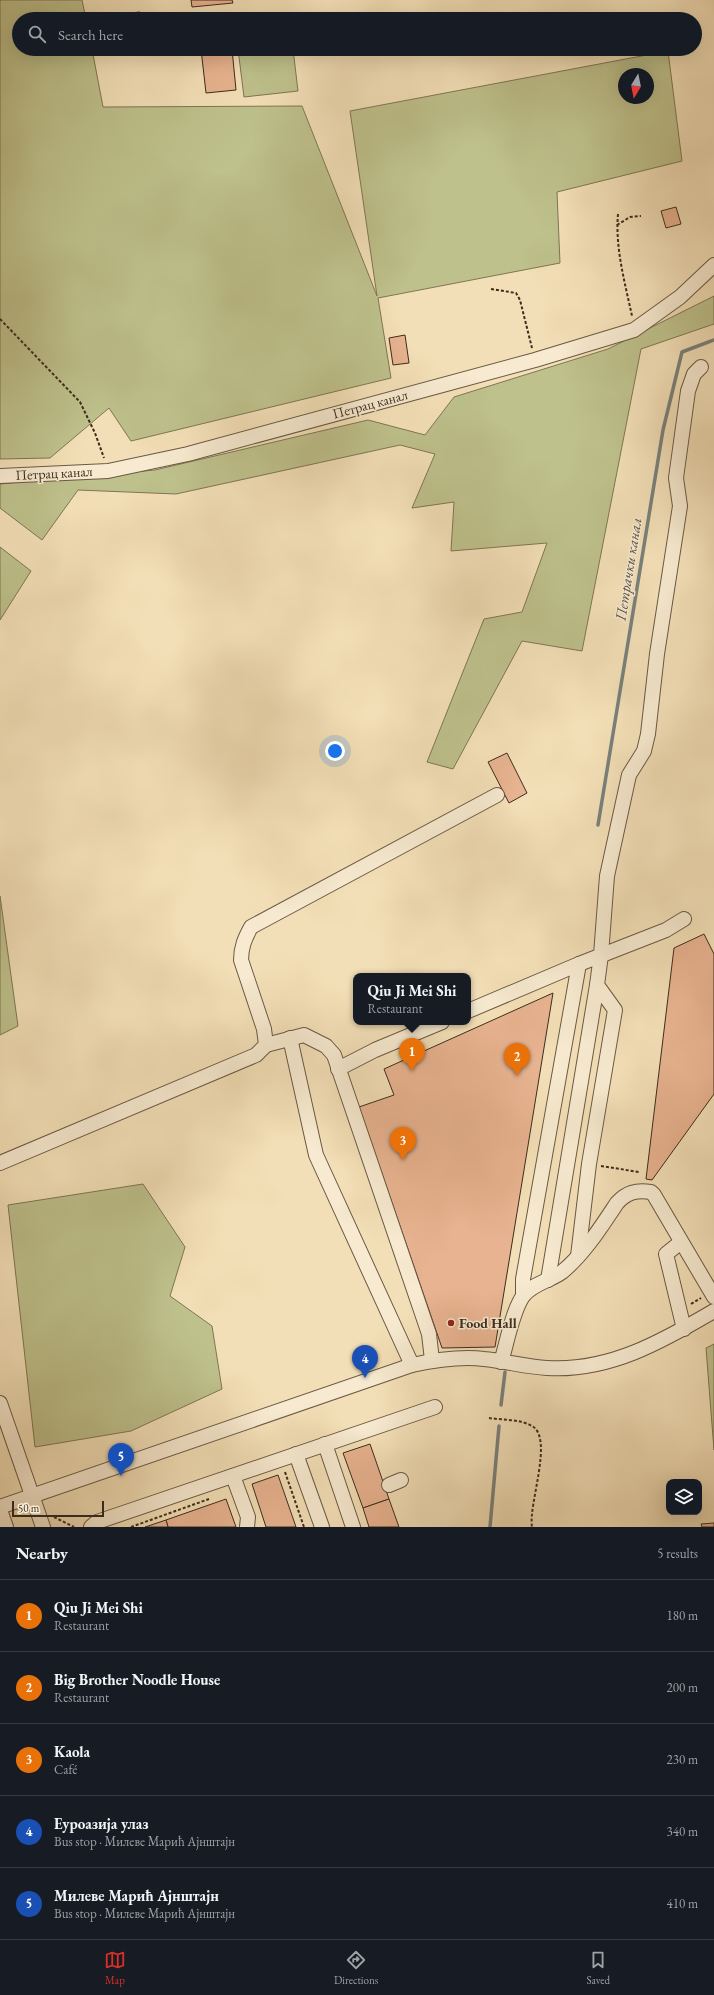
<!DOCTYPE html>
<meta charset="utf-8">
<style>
body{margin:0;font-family:"EB Garamond",serif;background:#242831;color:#f1f3f6}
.controls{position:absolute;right:12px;bottom:12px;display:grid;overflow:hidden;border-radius:8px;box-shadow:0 4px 16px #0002}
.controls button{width:36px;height:36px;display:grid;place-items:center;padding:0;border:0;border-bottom:1px solid #363941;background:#171b24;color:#f1f3f6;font:20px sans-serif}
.compass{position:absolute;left:618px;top:68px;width:36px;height:36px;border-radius:50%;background:#171b24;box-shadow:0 4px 16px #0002;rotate:190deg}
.scale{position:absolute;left:12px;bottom:10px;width:92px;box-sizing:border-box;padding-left:4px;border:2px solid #3d2c1e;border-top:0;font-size:11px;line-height:14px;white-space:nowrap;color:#3d2c1e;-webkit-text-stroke:3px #f7ead0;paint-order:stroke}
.you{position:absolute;left:335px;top:751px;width:14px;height:14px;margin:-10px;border:3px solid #fff;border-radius:50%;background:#1a73e8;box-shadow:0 0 0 6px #1a73e833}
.badge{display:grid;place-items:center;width:26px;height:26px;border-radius:50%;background:#d93025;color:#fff;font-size:13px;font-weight:700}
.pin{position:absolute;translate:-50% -33px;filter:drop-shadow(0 1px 2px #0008)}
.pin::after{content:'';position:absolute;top:21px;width:14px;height:12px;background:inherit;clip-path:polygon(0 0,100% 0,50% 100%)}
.popup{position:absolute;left:353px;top:973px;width:118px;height:52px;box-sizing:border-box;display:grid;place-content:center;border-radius:8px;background:#171b24;filter:drop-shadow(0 1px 3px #0005);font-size:13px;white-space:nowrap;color:#9ea1a6}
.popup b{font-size:15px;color:#f1f3f6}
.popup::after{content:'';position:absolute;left:50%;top:100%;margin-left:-8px;border:8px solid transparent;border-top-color:#171b24}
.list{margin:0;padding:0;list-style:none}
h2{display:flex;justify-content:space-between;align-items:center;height:52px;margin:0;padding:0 16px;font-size:17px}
h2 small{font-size:13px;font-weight:400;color:#9ea1a6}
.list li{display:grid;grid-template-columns:26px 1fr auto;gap:12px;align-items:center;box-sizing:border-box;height:72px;padding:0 16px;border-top:1px solid #363941}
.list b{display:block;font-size:15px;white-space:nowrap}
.list p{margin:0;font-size:13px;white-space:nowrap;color:#9ea1a6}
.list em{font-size:13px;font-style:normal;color:#9ea1a6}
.icon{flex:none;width:22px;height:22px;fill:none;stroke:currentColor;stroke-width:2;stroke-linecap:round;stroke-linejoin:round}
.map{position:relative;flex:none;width:714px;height:1527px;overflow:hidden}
.search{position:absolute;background:#171b24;box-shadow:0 4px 16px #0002;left:12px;right:12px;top:12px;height:44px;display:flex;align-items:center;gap:10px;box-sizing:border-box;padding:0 14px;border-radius:22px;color:#9ea1a6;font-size:15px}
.sheet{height:412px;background:#171b24}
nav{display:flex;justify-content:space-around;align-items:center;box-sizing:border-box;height:56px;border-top:1px solid #363941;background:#171b24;font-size:11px;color:#9ea1a6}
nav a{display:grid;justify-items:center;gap:2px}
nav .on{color:#d93025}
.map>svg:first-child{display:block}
.green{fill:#bec18c;stroke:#7e7655;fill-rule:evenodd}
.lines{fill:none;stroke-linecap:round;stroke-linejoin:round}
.stream{stroke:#79817c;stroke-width:3.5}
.building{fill:#e8b390;stroke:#3d2c1e}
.minor-casing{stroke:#6a5944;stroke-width:16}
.path{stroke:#3d2c1e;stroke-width:2;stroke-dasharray:3 2;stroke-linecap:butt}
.minor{stroke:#f7ead0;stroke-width:14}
.poi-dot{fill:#8f2418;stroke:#f7ead0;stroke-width:1.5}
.labels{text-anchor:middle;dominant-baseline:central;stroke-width:3;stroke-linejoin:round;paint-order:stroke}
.street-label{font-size:14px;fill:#3d2c1e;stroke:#f7ead0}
.poi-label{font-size:14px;font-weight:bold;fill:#3d2c1e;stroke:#f7ead0;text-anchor:start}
.water-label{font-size:15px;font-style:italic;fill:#564f45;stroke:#f7ead0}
</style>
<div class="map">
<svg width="714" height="1527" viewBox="0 0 714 1527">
<rect width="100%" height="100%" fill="#f3dfb7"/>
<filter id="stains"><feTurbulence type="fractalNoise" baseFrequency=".005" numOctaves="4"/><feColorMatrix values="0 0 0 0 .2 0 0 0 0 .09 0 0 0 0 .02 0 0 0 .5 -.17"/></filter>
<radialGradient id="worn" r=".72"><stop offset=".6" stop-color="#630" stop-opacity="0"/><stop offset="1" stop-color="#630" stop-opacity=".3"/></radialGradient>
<g class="green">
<path d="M0 0H82L86 19H19V49H92L103 107 302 106 377 296 350 111 668 51 682 161 557 192 560 263 378 298 391 378 131 441 109 408 50 458 0 459ZM624 74H648V98H624Z"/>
<path d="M238 49H293L298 91 244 97Z"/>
<path d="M714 296V324L641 349 582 651 522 641 453 769 427 762 484 619 522 612 547 543 451 551 454 502 412 508 435 454 400 445 176 494 78 490 42 540 0 508V484L155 470 368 420 425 435 454 397 608 349Z"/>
<path d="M0 547 31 571 0 620Z"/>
<path d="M0 896 18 1026 0 1035Z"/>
<path d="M143 1184 185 1247 170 1296 212 1326 222 1389 131 1431 35 1447 8 1205Z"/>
<path d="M714 1344V1450L706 1348Z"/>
</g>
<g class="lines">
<g class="stream">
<path d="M598 825 663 430 682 352 714 340"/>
<path d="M501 1405 505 1372"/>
<path d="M490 1527 499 1426"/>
</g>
</g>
<g class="building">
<path d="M191 0H232L233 3 192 7Z"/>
<path d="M140 12 141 19H119V14Z"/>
<path d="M201 49H232L236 90 206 93Z"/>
<path d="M676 207 681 224 666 228 661 211Z"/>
<path d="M405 335 409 363 393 365 389 338Z"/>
<path d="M507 753 527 793 509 803 488 762Z"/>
<path d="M704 934 714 954V1094L652 1180 646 1179 674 948Z"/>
<path d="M553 993 495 1347 442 1348 359 1107 394 1095 384 1069Z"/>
<path d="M370 1444 389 1499 363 1508 343 1453Z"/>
<path d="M278 1475 296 1527H266L252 1484Z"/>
<path d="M226 1499 236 1527H168L166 1520Z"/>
<path d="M389 1499 399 1527H369L363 1508Z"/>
<path d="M166 1520 168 1527H145Z"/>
<path d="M714 1523V1527H702L701 1524Z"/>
</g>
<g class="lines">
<defs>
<g id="minor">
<path d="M0 476 108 471 188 454 535 360 634 330 680 297 714 265"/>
<path d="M468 1011 579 964 666 930 684 919"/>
<path d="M290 1038 316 1155 412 1365"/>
<path d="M266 1045 304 1035 326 1046 334 1055 429 1334 432 1360"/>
<path d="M338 1069 375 1050 442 1022"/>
<path d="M0 1163 256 1055 266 1045 264 1029 241 960C241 947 245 938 251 927L497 795"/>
<path d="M681 1242 666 1254 684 1329"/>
<path d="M578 1256 589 1164 615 1010 597 985 601 955 607 876 629 775 644 751 648 734 657 654 680 506 676 478 688 391 694 374 701 367"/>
<path d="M548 1280 597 985"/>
<path d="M523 1296V1279L579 964"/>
<path d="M501 1362C507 1343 512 1312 523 1296 533 1283 550 1281 562 1272 584 1254 601 1227 617 1203 627 1192 636 1190 651 1192L654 1195 714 1297"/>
<path d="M0 1403 43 1527"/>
<path d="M325 1444 353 1527"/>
<path d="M296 1454 322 1527"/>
<path d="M233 1476 248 1517 247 1527"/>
<path d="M389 1485 401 1480"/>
<path d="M0 1507 412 1365C435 1360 460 1356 484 1359 505 1361 526 1367 547 1368 609 1372 663 1341 714 1311"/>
<path d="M0 1510 6 1527"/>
<path d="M91 1527 97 1522 435 1407"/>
</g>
</defs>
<use href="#minor" class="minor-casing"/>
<g class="path">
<path d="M618 214C615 248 625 283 632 316"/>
<path d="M617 225 630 217 641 216"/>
<path d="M491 289 516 293 520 300 532 348"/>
<path d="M0 319 80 402 95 433 104 458"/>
<path d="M601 1166 639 1172"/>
<path d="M691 1304 701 1298"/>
<path d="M489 1418C502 1420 520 1419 532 1426 554 1438 528 1505 532 1527"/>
<path d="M285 1472 304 1527"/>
<path d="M54 1517 74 1527"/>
<path d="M131 1527 209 1499"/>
</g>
<use href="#minor" class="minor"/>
</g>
<circle class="poi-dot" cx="451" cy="1323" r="4"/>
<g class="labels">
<g class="street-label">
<text transform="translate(370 404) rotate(-15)">Петрац канал</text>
<text transform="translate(54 473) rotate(-3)">Петрац канал</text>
</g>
<g class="poi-label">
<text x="459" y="1323">Food Hall</text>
</g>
<g class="water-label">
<text transform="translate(628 569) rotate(-81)">Петрачки канал</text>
</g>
</g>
<rect width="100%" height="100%" filter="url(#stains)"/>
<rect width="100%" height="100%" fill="url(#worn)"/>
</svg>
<div class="controls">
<button><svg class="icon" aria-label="layers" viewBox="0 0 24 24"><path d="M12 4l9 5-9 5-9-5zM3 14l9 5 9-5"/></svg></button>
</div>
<svg class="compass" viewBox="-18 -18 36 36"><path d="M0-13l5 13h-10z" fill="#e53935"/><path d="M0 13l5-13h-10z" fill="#9ea1a6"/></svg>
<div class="scale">50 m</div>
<div class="you"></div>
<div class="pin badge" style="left:412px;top:1071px;background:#e8710a">1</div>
<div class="popup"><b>Qiu Ji Mei Shi</b>Restaurant</div>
<div class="pin badge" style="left:517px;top:1076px;background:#e8710a">2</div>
<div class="pin badge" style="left:403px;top:1160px;background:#e8710a">3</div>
<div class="pin badge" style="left:365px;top:1378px;background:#1a4fb4">4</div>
<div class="pin badge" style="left:121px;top:1476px;background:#1a4fb4">5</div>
<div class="search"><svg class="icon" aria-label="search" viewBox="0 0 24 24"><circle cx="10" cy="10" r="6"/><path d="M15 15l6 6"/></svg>Search here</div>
</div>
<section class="sheet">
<h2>Nearby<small>5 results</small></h2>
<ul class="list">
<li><span class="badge" style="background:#e8710a">1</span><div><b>Qiu Ji Mei Shi</b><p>Restaurant</p></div><em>180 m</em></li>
<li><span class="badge" style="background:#e8710a">2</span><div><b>Big Brother Noodle House</b><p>Restaurant</p></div><em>200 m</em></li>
<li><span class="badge" style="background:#e8710a">3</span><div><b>Kaola</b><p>Café</p></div><em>230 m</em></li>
<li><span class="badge" style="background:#1a4fb4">4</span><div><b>Еуроазија улаз</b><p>Bus stop · Милеве Марић Ајнштајн</p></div><em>340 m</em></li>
<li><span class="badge" style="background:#1a4fb4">5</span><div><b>Милеве Марић Ајнштајн</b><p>Bus stop · Милеве Марић Ајнштајн</p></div><em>410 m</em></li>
</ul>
</section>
<nav>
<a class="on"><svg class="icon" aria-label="map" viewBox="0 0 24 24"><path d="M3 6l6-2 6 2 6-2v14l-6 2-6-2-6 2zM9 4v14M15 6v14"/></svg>Map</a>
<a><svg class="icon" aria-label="directions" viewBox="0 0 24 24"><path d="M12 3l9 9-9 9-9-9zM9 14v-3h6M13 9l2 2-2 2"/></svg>Directions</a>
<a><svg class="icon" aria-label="saved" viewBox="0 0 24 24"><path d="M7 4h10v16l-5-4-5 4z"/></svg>Saved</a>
</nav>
